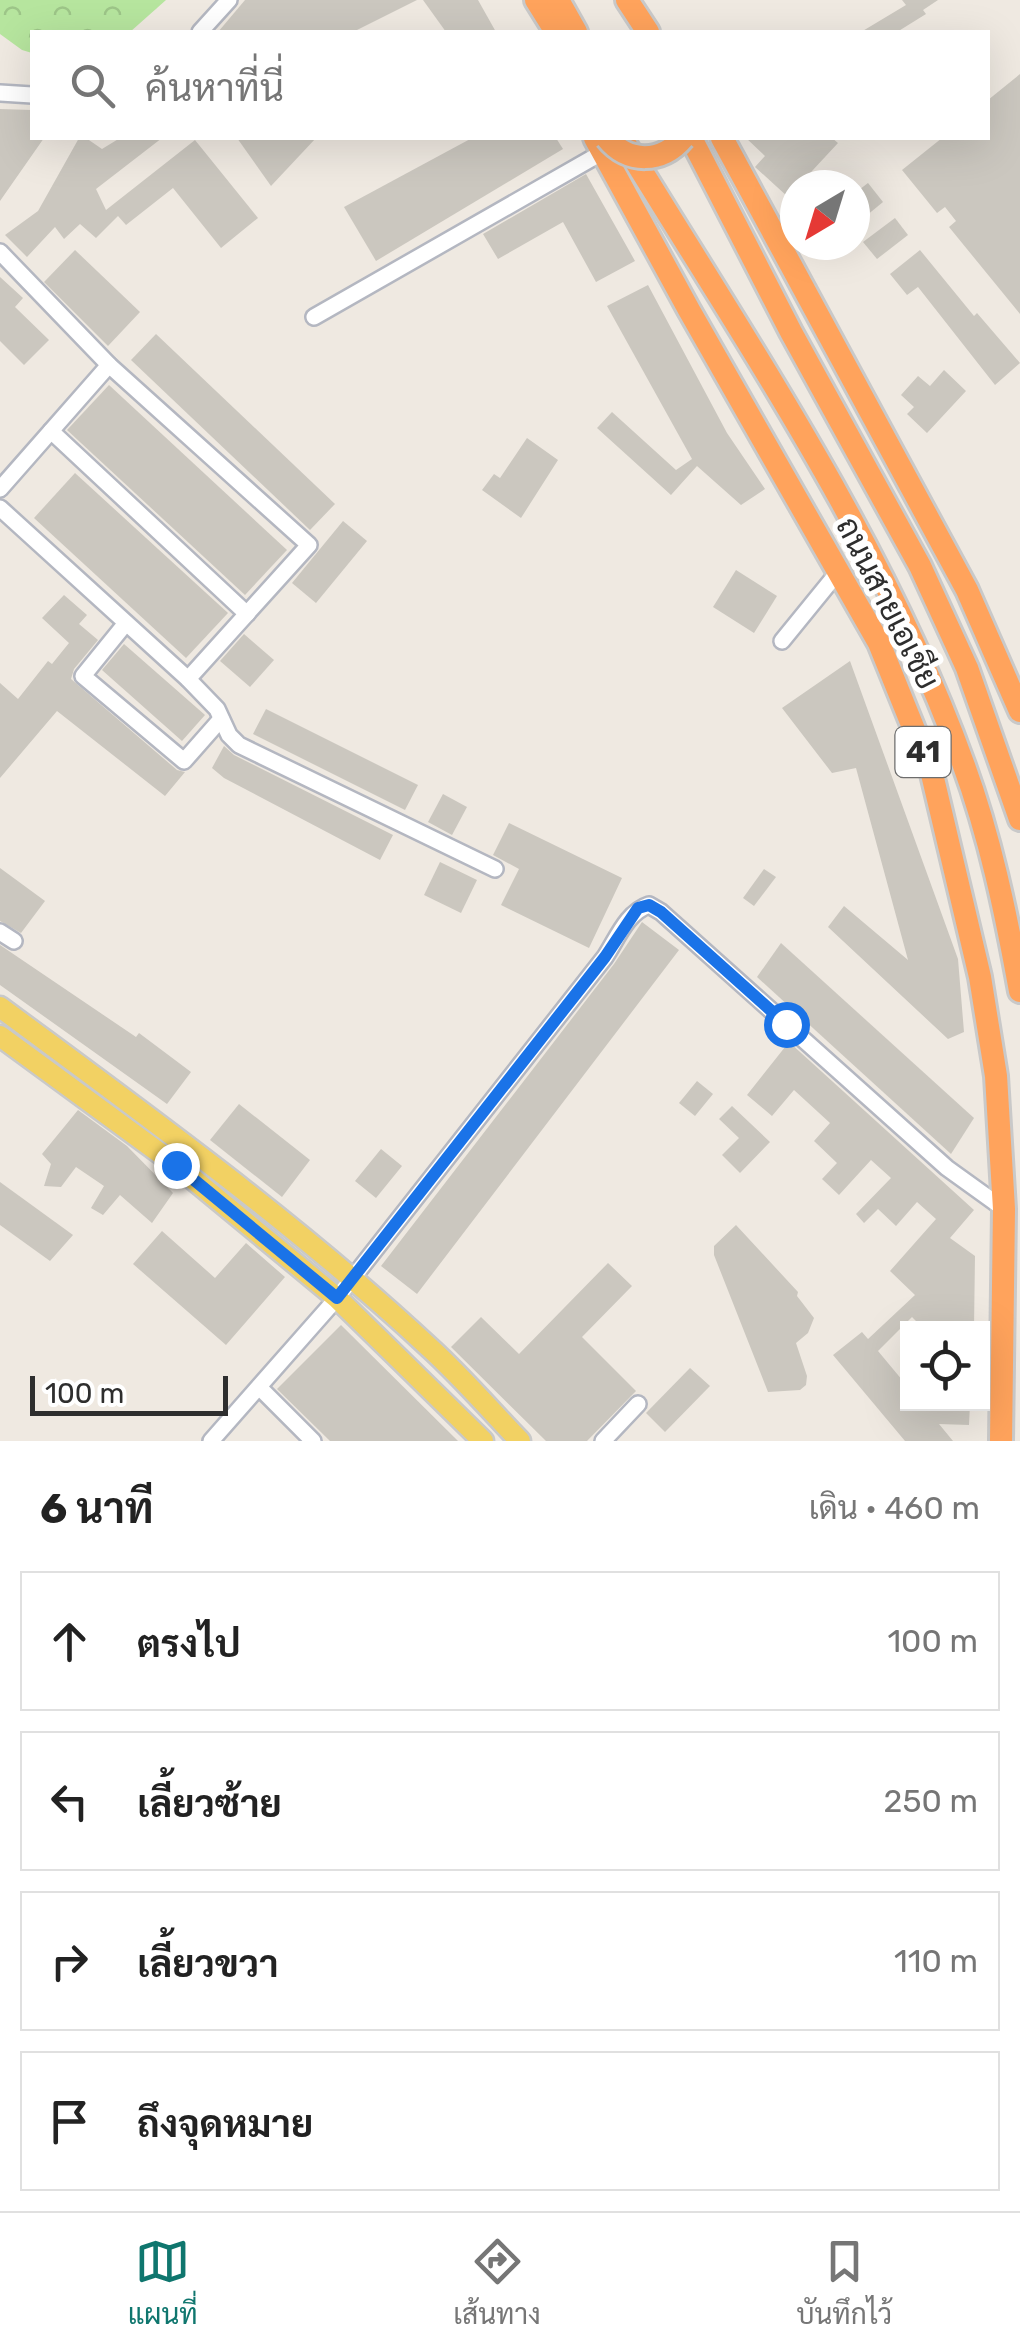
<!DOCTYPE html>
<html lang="th">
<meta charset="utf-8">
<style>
body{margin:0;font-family:Rubik,Sarabun,sans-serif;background:#f6f6f6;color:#222}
.controls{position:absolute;right:30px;bottom:30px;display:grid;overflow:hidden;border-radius:0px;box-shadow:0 10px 40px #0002}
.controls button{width:90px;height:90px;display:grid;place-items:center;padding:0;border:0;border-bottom:2px solid #e0e0e0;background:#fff;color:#222;font:50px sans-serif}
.compass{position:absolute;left:780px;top:170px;width:90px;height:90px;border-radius:50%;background:#fff;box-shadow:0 10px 40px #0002;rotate:218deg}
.scale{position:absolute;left:30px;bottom:25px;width:198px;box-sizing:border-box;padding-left:10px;border:5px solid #2e2e2e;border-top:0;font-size:28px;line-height:35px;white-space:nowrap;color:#2e2e2e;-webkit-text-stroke:8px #fff;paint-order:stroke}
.stop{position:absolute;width:30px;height:30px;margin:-22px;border:8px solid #1a73e8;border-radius:50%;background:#fff}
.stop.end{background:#1a73e8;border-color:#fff;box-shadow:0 2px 10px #0008}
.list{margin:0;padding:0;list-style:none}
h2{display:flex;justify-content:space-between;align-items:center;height:130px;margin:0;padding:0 40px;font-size:42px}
h2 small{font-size:32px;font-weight:400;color:#767676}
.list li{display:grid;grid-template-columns:65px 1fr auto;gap:30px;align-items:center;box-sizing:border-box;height:140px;margin:0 20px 20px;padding:0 20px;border:2px solid #e0e0e0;border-radius:0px}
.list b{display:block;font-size:38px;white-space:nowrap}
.list em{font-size:32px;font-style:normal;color:#767676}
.icon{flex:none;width:55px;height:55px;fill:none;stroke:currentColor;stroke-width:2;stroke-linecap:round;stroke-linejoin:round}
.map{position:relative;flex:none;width:1020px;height:1441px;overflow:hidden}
.search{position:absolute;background:#fff;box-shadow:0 10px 40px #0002;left:30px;right:30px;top:30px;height:110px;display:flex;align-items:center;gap:25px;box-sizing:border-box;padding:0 35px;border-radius:0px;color:#767676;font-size:38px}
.sheet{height:770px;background:#fff}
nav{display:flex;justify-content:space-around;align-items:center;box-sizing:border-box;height:140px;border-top:2px solid #e0e0e0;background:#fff;font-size:28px;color:#767676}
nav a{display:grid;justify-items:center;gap:5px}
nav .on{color:#0f766e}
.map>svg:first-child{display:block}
.forest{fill:url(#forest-crowns)}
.building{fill:#cbc7bf}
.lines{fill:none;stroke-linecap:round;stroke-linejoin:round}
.minor-casing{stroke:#b4b7c1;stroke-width:20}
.major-casing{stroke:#c9c9c9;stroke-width:25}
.highway-casing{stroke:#c9c9c9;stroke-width:28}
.minor{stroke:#fff;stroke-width:15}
.major{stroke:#f2d163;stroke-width:20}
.highway{stroke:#ffa35c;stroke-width:22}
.highway-bridge-casing{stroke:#c9c9c9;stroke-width:28;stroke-linecap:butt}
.highway-bridge{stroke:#ffa35c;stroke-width:22}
.route{stroke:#1a73e8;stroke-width:12}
.labels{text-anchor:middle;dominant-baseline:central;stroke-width:10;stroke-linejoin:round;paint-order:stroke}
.shield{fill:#fff;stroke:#6d6d6d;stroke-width:2.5}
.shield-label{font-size:30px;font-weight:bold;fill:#2e2e2e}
.street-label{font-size:32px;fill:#2e2e2e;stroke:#fff}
</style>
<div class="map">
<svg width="1020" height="1441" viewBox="0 0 1020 1441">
<defs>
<pattern id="forest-crowns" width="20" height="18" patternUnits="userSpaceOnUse" patternTransform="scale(2.5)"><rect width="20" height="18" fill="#b6e59e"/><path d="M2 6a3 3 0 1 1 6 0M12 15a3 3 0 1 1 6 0" fill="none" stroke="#9dc588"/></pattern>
</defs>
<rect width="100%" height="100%" fill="#efe9e1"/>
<path class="forest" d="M0 0H166L130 32H32V53L22 50 0 34Z"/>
<g class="building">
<path d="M245 0H417L353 32H218Z"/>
<path d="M423 0H478L496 32H446Z"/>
<path d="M902 0H938L923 10 926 14 897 32H861L906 5Z"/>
<path d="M1020 74V314L949 227 956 221 945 207 937 213 902 170 942 138H988V100Z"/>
<path d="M0 109 32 110V138H44L0 201Z"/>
<path d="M79 138H86L102 149 120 138H162L96 189 106 210 195 140 258 218 221 248 173 188 126 225 118 216 96 238 80 224 64 239 55 227 27 257 5 235 38 211Z"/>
<path d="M237 138H316L271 186Z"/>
<path d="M472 138H556L563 149 376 261 344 207Z"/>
<path d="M746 138H832L838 143 799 185H795L788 197 755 167 765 156Z"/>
<path d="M586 174 635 261 596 282 563 222 498 259 483 234Z"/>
<path d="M868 183 883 202 855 225V193Z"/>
<path d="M895 218 908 235 877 259 863 242Z"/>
<path d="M75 250 140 312 108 346 44 282Z"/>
<path d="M920 250 974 316 977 313 1020 363 995 385 918 287 907 295 890 274Z"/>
<path d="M0 277 23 298 15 307 49 340 24 365 0 341Z"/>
<path d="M648 285 727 433 765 489 741 505 697 466 671 495 597 428 612 412 676 470 692 459 607 306Z"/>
<path d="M156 334 335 504 310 530 131 360Z"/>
<path d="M944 370 966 391 927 433 907 414 914 407 901 395 918 376 930 386Z"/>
<path d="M109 385 287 550 245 595 67 430Z"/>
<path d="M527 438 558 460 521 518 482 490 494 474 500 478Z"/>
<path d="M75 473 228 613 186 658 34 518Z"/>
<path d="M343 521 367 541 316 603 292 583Z"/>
<path d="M736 570 777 596 754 633 713 607Z"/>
<path d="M64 595 87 615 79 624 98 640 74 669 71 679 177 770 185 772 165 796 57 711 0 778V683L18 699 48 661 52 664 69 643 42 618Z"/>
<path d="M244 634 274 660 250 687 220 661Z"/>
<path d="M124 644 205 715 182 741 102 670Z"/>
<path d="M850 661 958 959 964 1032 948 1039 828 927 844 906 908 960 856 768 832 773 782 708Z"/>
<path d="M266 709 418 785 405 810 253 734Z"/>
<path d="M224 746 234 755 393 835 380 860 224 778 212 768Z"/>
<path d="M443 794 467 807 452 835 428 822Z"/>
<path d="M509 823 622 878 589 948 501 905 519 869 493 855Z"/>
<path d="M440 862 477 880 461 913 424 895Z"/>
<path d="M0 868 45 901 21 933 0 921Z"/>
<path d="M764 869 776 877 754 906 743 898Z"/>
<path d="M642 922 679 950 417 1294 381 1266 614 964Z"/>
<path d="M781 943 974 1118 951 1154 757 977Z"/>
<path d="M0 945 136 1037 139 1033 191 1072 167 1104 0 985Z"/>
<path d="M789 1042 974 1210 950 1238 975 1256 974 1328H923L912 1317 878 1351 908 1387V1404H970L969 1425 939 1424 953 1441H905L833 1355 862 1332 868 1339 915 1295 890 1271 936 1219 917 1202 896 1226 878 1209 864 1223 856 1214 891 1178 871 1160 839 1195 822 1179 837 1163 814 1141 830 1123 794 1090 772 1116 747 1095Z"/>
<path d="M697 1081 713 1094 695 1116 679 1103Z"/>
<path d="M239 1104 310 1160 282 1197 210 1140Z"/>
<path d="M732 1106 770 1142 740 1173 722 1155 739 1138 719 1119Z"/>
<path d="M78 1110 127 1146 173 1193 152 1223 120 1195 103 1215 91 1208 104 1186 76 1167 61 1187 44 1186 51 1164 42 1154Z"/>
<path d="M381 1149 402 1166 376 1198 355 1181Z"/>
<path d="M0 1182 73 1235 50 1261 0 1225Z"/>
<path d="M736 1225 798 1292 797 1296 814 1318 808 1333 796 1343 807 1376 806 1385 800 1390 768 1392 714 1255V1246Z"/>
<path d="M162 1231 215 1278 246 1243 285 1277 226 1345 133 1264Z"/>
<path d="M608 1263 632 1286 582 1337 636 1391 587 1441H546L451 1347 481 1317 519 1354Z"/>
<path d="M341 1325 458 1441H330L277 1389Z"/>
<path d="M690 1368 710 1386 665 1432 646 1413Z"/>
</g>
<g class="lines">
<defs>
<g id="minor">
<path d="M200 32 229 0"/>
<path d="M0 93 32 95"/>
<path d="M0 252 109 365 309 545 188 679"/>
<path d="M314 317 603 152"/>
<path d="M51 431 247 614"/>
<path d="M0 489 109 365"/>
<path d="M0 508 188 679 217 709 229 735 239 745 495 869"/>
<path d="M126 623 83 676 184 761 221 719"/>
<path d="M782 641 839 571"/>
<path d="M0 932 14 941"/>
<path d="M259 1387 313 1441"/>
<path d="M211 1441 337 1298 605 957C617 939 627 912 649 905L661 912 947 1168 1004 1209"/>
<path d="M603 1441 638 1404"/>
</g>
<g id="major">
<path d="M0 1007C147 1116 296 1223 430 1348 462 1377 490 1410 520 1441"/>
<path d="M0 1036 176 1165 337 1298 483 1441"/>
</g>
<g id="highway">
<path d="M536 0 556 32"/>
<path d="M558 0 576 32"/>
<path d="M627 0 648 32"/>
<path d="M595 138 689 310 879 643 932 774 980 977 996 1076 1004 1209 1001 1441"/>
<path d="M691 138 791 332 920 566 967 668 1020 819"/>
<path d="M722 138 967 590 1020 711"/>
<path d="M625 144C746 342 884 544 963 763 990 836 1006 914 1020 991"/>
</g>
</defs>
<use href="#minor" class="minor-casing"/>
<use href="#major" class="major-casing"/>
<use href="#highway" class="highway-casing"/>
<use href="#minor" class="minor"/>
<use href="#major" class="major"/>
<use href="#highway" class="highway"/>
<defs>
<path id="highway-bridge" d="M607 138C628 164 662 163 683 138"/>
</defs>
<use href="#highway-bridge" class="highway-bridge-casing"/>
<use href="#highway-bridge" class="highway-bridge"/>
</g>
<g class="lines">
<path class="route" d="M176 1165 337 1298 605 957 638 908 649 905 661 912 786 1024"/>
</g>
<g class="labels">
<rect class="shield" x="895.5" y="727" width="55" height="50" rx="8"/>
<g class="shield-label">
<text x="923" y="752">41</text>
</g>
<g class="street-label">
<text transform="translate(888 603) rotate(63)">ถนนสายเอเชีย</text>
</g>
</g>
</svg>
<div class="controls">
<button><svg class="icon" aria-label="locate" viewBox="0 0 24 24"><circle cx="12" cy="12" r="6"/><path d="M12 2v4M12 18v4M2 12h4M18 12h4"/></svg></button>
</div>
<svg class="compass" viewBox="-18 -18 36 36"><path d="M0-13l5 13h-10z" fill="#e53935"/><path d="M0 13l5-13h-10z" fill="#767676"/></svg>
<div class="scale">100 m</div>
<div class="stop" style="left:786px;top:1024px"></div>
<div class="stop end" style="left:176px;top:1165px"></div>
<div class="search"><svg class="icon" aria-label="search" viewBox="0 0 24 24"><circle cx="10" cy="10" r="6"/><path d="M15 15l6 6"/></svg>ค้นหาที่นี่</div>
</div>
<section class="sheet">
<h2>6 นาที<small>เดิน · 460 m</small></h2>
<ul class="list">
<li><svg class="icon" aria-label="ahead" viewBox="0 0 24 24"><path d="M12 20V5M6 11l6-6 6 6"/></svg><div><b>ตรงไป</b></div><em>100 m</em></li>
<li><svg class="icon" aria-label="left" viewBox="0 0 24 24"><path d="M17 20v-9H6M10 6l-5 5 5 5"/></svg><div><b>เลี้ยวซ้าย</b></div><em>250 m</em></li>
<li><svg class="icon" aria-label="right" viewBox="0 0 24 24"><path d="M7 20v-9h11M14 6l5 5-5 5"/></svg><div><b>เลี้ยวขวา</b></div><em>110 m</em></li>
<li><svg class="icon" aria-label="arrive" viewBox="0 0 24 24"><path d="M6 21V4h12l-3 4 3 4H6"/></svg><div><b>ถึงจุดหมาย</b></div></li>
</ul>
</section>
<nav>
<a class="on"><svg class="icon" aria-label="map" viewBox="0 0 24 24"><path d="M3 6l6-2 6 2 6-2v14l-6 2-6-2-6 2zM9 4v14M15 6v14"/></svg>แผนที่</a>
<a><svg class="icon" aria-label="directions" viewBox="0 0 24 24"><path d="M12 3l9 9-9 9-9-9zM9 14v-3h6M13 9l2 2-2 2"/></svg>เส้นทาง</a>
<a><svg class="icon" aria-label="saved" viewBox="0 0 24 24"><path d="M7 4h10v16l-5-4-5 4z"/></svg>บันทึกไว้</a>
</nav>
